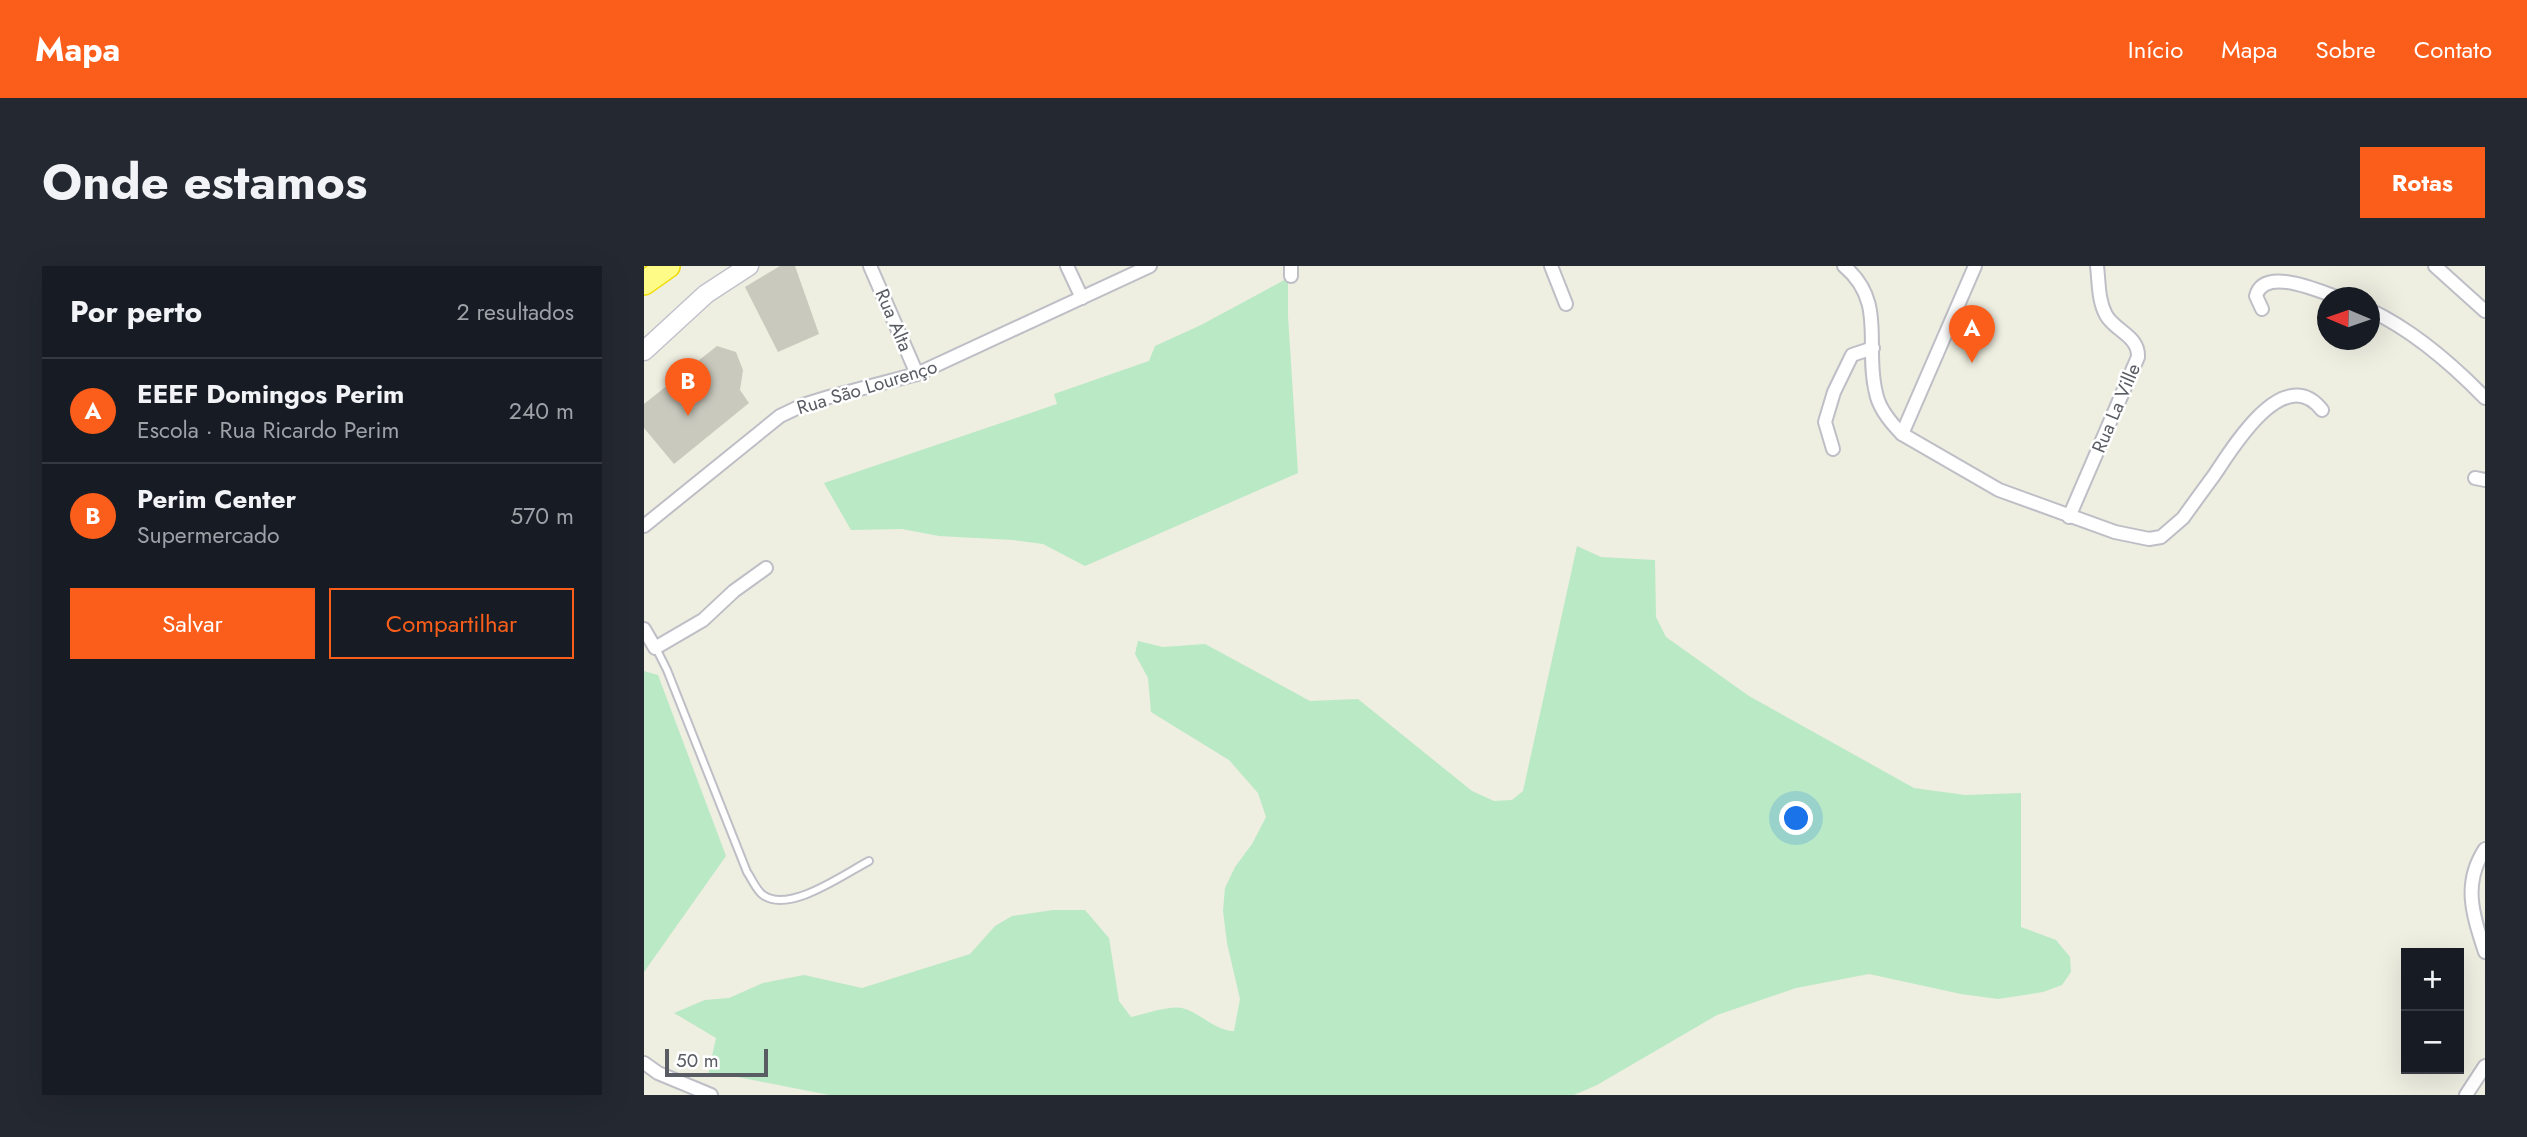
<!DOCTYPE html>
<html lang="pt">
<meta charset="utf-8">
<style>
body{margin:0;font-family:Jost,sans-serif;background:#242831;color:#f1f3f6}
.controls{position:absolute;right:21px;bottom:21px;display:grid;overflow:hidden;border-radius:0px;box-shadow:0 7px 28px #0002}
.controls button{width:63px;height:63px;display:grid;place-items:center;padding:0;border:0;border-bottom:2px solid #363941;background:#171b24;color:#f1f3f6;font:35px sans-serif}
.compass{position:absolute;left:1673px;top:21px;width:63px;height:63px;border-radius:50%;background:#171b24;box-shadow:0 7px 28px #0002;rotate:272deg}
.scale{position:absolute;left:21px;bottom:18px;width:103px;box-sizing:border-box;padding-left:7px;border:4px solid #5a5c64;border-top:0;font-size:19px;line-height:24px;white-space:nowrap;color:#5a5c64;-webkit-text-stroke:5px #fff;paint-order:stroke}
.you{position:absolute;left:1153px;top:553px;width:24px;height:24px;margin:-18px;border:5px solid #fff;border-radius:50%;background:#1a73e8;box-shadow:0 0 0 10px #1a73e833}
.badge{display:grid;place-items:center;width:46px;height:46px;border-radius:50%;background:#fb5e1a;color:#fff;font-size:23px;font-weight:700}
.pin{position:absolute;translate:-50% -58px;filter:drop-shadow(0 2px 4px #0008)}
.pin::after{content:'';position:absolute;top:37px;width:24px;height:21px;background:inherit;clip-path:polygon(0 0,100% 0,50% 100%)}
.list{margin:0;padding:0;list-style:none}
h2{display:flex;justify-content:space-between;align-items:center;height:91px;margin:0;padding:0 28px;font-size:30px}
h2 small{font-size:23px;font-weight:400;color:#9ea1a6}
.list li{display:grid;grid-template-columns:46px 1fr auto;gap:21px;align-items:center;box-sizing:border-box;height:105px;padding:0 28px;border-top:2px solid #363941}
.list b{display:block;font-size:26px;white-space:nowrap}
.list p{margin:0;font-size:23px;white-space:nowrap;color:#9ea1a6}
.list em{font-size:23px;font-style:normal;color:#9ea1a6}
.actions{display:flex;gap:14px;padding:21px 28px}
.actions a{flex:1;padding:16px 0;border:2px solid #fb5e1a;border-radius:0px;text-align:center;font-size:24px;color:#fb5e1a}
.actions .main{background:#fb5e1a;color:#fff}
.map{position:relative;flex:none;width:1841px;height:829px;overflow:hidden;border-radius:0px}
header{display:flex;align-items:center;gap:42px;box-sizing:border-box;height:98px;padding:0 35px;background:#fb5e1a;color:#fff}
header strong{font-size:33px}
nav{display:flex;gap:38px;margin-inline-start:auto;font-size:24px}
.intro{display:flex;align-items:center;justify-content:space-between;box-sizing:border-box;height:168px;padding:0 42px}
h1{margin:0;font-size:49px}
.button{padding:18px 32px;border-radius:0px;background:#fb5e1a;color:#fff;font-size:24px;font-weight:700}
main{display:flex;gap:42px;padding:0 42px}
aside{flex:1;background:#171b24;border-radius:0px;box-shadow:0 7px 28px #0002}
.map>svg:first-child{display:block}
.green{fill:#bae9c5}
.building{fill:#c9c9be}
.lines{fill:none;stroke-linecap:round;stroke-linejoin:round}
.lane-casing{stroke:#bebfc6;stroke-width:10}
.street-casing{stroke:#bebfc6;stroke-width:16}
.secondary-casing{stroke:#c1c2cb;stroke-width:21}
.highway-casing{stroke:#efda00;stroke-width:26}
.lane{stroke:#fff;stroke-width:6}
.street{stroke:#fff;stroke-width:12}
.secondary{stroke:#fff;stroke-width:18}
.highway{stroke:#fffb87;stroke-width:23}
.labels{text-anchor:middle;dominant-baseline:central;stroke-width:5;stroke-linejoin:round;paint-order:stroke}
.street-label{font-size:19px;fill:#5a5c64;stroke:#fff}
</style>
<header>
<strong>Mapa</strong>
<nav><a>Início</a><a>Mapa</a><a>Sobre</a><a>Contato</a></nav>
</header>
<div class="intro"><h1>Onde estamos</h1><a class="button">Rotas</a></div>
<main>
<aside>
<h2>Por perto<small>2 resultados</small></h2>
<ul class="list">
<li><span class="badge">A</span><div><b>EEEF Domingos Perim</b><p>Escola · Rua Ricardo Perim</p></div><em>240 m</em></li>
<li><span class="badge">B</span><div><b>Perim Center</b><p>Supermercado</p></div><em>570 m</em></li>
</ul>
<div class="actions"><a class="main">Salvar</a><a>Compartilhar</a></div>
</aside>
<div class="map">
<svg width="1841" height="829" viewBox="0 0 1841 829">
<rect width="100%" height="100%" fill="#eeeee1"/>
<g class="green">
<path d="M644 12V50L654 207 441 300 399 278 369 274 295 270 258 263 207 264 180 217 413 138 410 128 505 95 511 80 557 59Z"/>
<path d="M933 280 957 291 1011 294 1012 351 1022 371 1105 430 1270 522 1321 529 1377 527V661L1412 674 1426 691 1427 706 1418 719 1399 726 1354 733 1317 728 1225 708 1152 722 1073 749 953 819 930 829H185L89 810 64 809 72 772 30 747 61 734 85 732 119 717 160 709 218 722 326 688 351 660 368 650 409 644H441L465 672 475 735 487 751C500 748 527 739 538 742 557 747 571 765 590 765L596 733 583 677 579 645 581 622 591 601 608 578 622 551 614 527 585 494 507 446 504 412 491 388 494 375 519 381 561 378 666 435 714 433 828 525 850 535 868 534 879 525Z"/>
<path d="M0 405 14 409 82 590 0 706Z"/>
</g>
<g class="building">
<path d="M136 0H151L175 68 134 86 101 21Z"/>
<path d="M73 80 92 86 99 104 96 124 105 137 30 198 0 162V138Z"/>
</g>
<g class="lines">
<defs>
<path id="lane" d="M12 382 23 404 103 606C108 613 112 624 119 629 145 648 200 608 225 595"/>
<g id="street">
<path d="M226 0 273 108"/>
<path d="M423 0 438 32"/>
<path d="M907 0 922 38"/>
<path d="M1200 0C1243 36 1220 80 1232 127 1235 143 1247 157 1258 168L1355 224 1471 266 1505 273 1517 271 1539 252C1549 238 1560 223 1571 208 1589 181 1640 96 1678 144"/>
<path d="M1791 0 1841 45"/>
<path d="M647 10V0"/>
<path d="M1618 43 1612 30C1620 0 1675 25 1695 32"/>
<path d="M1726 44C1770 65 1807 97 1841 132"/>
<path d="M1258 168 1331 0"/>
<path d="M1189 183 1181 156 1190 126 1208 89 1229 82"/>
<path d="M1831 212 1841 214"/>
<path d="M1425 251 1494 91C1495 70 1471 65 1462 49 1454 34 1455 16 1453 0"/>
<path d="M0 260 136 150 159 139 185 131 273 108 506 0"/>
<path d="M0 363 11 382 59 354 90 325 122 302"/>
<path d="M1841 583C1818 618 1829 649 1841 686"/>
<path d="M0 797 14 807 67 829"/>
<path d="M1822 829 1841 800"/>
</g>
<path id="secondary" d="M0 85 62 28 105 0"/>
<path id="highway" d="M0 17 24 0"/>
</defs>
<use href="#lane" class="lane-casing"/>
<use href="#street" class="street-casing"/>
<use href="#secondary" class="secondary-casing"/>
<use href="#highway" class="highway-casing"/>
<use href="#lane" class="lane"/>
<use href="#street" class="street"/>
<use href="#secondary" class="secondary"/>
<use href="#highway" class="highway"/>
</g>
<g class="labels">
<g class="street-label">
<text transform="translate(250 54) rotate(67)">Rua Alta</text>
<text transform="translate(223 121) rotate(-17)">Rua São Lourenço</text>
<text transform="translate(1472 142) rotate(-67)">Rua La Ville</text>
</g>
</g>
</svg>
<div class="controls">
<button>+</button>
<button>−</button>
</div>
<svg class="compass" viewBox="-18 -18 36 36"><path d="M0-13l5 13h-10z" fill="#e53935"/><path d="M0 13l5-13h-10z" fill="#9ea1a6"/></svg>
<div class="scale">50 m</div>
<div class="you"></div>
<div class="pin badge" style="left:1328px;top:97px">A</div>
<div class="pin badge" style="left:44px;top:150px">B</div>
</div>
</main>
